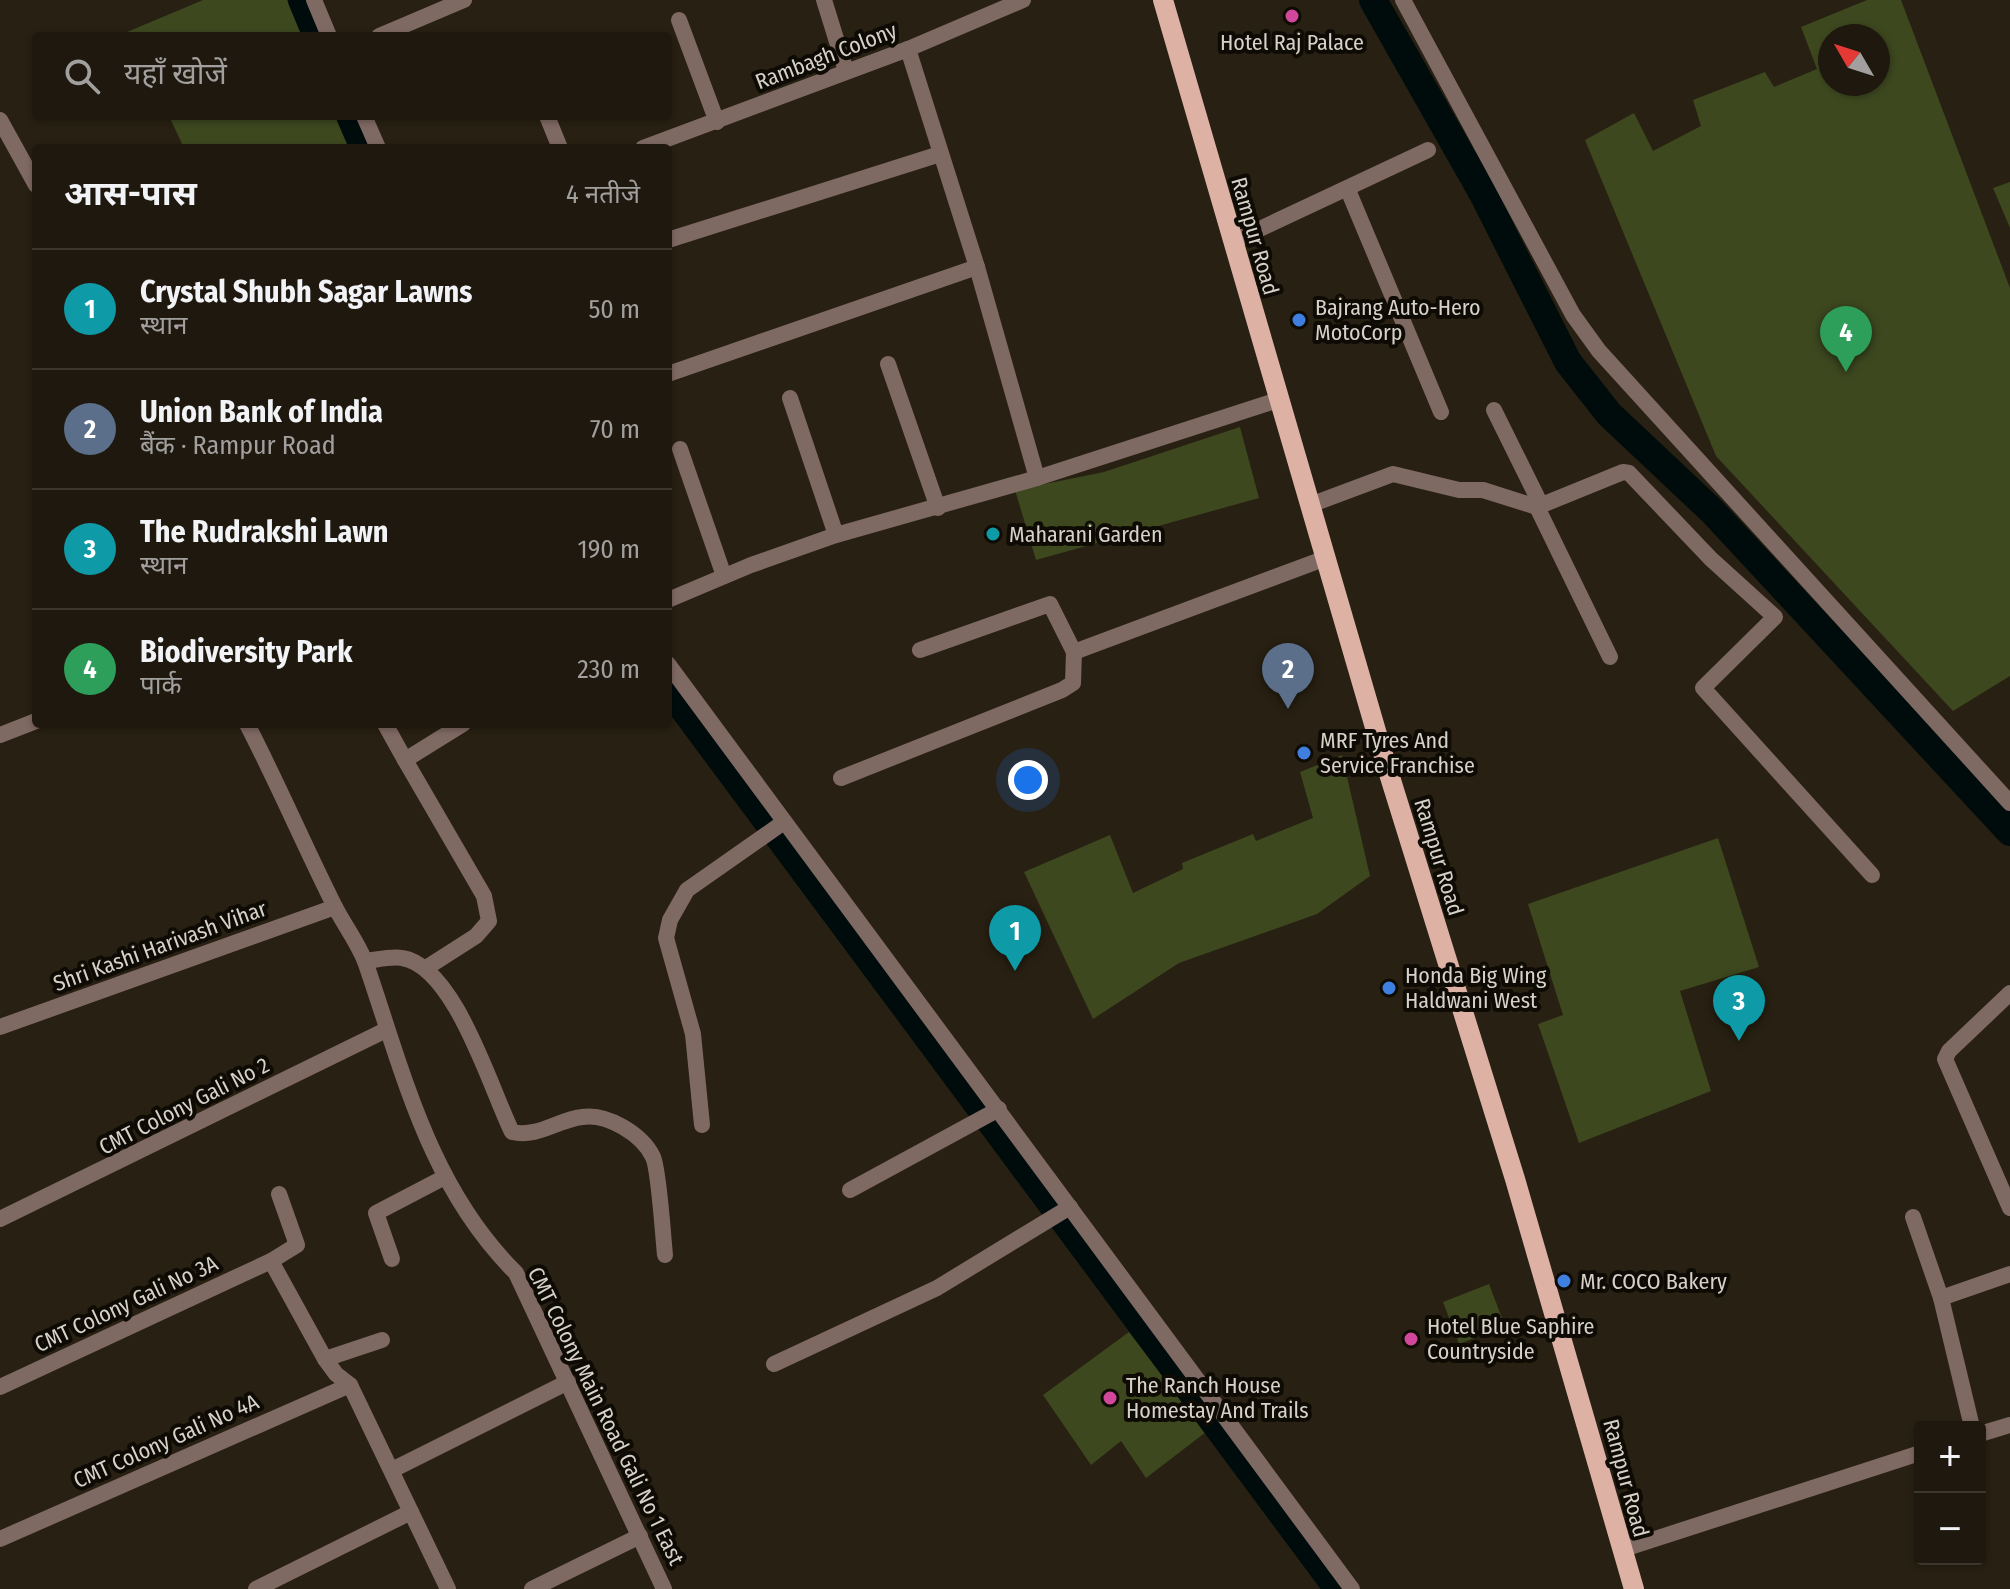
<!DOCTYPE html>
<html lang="hi">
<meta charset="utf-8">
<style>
body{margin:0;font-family:"Fira Sans Condensed","Noto Sans Devanagari",sans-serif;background:#262117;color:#f1f3f6}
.controls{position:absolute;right:24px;bottom:24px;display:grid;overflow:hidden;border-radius:8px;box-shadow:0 2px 6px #0004}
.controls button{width:72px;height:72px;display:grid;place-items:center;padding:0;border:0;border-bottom:2px solid #3c372e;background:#1e180e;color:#f1f3f6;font:40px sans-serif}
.compass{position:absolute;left:1818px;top:24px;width:72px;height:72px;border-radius:50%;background:#1e180e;box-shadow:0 2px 6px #0004;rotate:309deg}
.you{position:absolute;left:1028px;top:780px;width:28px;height:28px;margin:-20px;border:6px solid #fff;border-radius:50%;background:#1a73e8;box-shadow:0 0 0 12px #1a73e833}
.badge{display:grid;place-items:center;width:52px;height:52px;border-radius:50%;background:#1a73e8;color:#fff;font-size:26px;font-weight:700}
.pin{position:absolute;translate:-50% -66px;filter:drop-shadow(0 2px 4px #0008)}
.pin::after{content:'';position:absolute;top:42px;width:28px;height:24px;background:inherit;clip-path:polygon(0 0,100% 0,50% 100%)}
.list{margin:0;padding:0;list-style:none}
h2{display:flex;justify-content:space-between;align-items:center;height:104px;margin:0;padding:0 32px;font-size:34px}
h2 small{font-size:26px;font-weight:400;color:#a1a09e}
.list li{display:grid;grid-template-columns:52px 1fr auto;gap:24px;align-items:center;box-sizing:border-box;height:120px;padding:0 32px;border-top:2px solid #3c372e}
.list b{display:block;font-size:30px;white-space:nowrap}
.list p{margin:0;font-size:26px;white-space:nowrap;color:#a1a09e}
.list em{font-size:26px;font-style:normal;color:#a1a09e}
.icon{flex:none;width:44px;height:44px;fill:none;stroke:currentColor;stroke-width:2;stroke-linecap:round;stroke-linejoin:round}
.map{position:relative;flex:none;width:2010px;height:1589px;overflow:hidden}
.search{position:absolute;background:#1e180e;box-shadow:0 2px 6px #0004;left:32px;top:32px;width:640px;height:88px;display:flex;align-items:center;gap:20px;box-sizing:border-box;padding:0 28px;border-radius:8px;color:#a1a09e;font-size:30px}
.panel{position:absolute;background:#1e180e;box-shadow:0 2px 6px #0004;left:32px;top:144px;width:640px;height:584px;border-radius:8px}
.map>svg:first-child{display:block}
.green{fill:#3d481f;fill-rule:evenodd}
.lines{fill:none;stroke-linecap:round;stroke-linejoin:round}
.canal{stroke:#000c0c;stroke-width:28}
.minor{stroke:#7f6963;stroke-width:16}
.primary{stroke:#deb1a5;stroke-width:20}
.hotel-dot{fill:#d1479c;stroke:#0e0b05;stroke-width:3}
.shop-dot{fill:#3f7fe0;stroke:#0e0b05;stroke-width:3}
.culture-dot{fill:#0f9aa8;stroke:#0e0b05;stroke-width:3}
.labels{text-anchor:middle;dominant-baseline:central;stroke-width:8;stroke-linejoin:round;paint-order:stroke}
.poi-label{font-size:22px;fill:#d7d2c9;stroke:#0e0b05;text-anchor:start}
.street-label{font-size:22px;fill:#d7d2c9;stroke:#0e0b05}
</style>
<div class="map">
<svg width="2010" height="1589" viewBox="0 0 2010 1589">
<rect width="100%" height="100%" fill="#282012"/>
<g class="green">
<path d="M203 0H287L302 36H129L127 32Z"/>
<path d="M1867 0H1901L2010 288V676L1953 711 1716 456 1585 140 1634 113 1653 151 1701 126 1693 100 1765 72 1774 87 1817 69 1801 27ZM1830 36H1878V84H1830Z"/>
<path d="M169 116H336L350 148H184Z"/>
<path d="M2010 182V228L1993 188Z"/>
<path d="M1240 427 1259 498 1036 560 1015 490 1104 472Z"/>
<path d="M1342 755 1370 876 1317 914 1179 963 1093 1019 1024 872 1110 835 1133 893 1183 869 1182 863 1253 834 1256 841 1313 818 1300 772Z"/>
<path d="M1718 838 1759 967 1680 991 1711 1091 1579 1143 1538 1024 1563 1015 1528 904Z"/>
<path d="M1489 1284 1505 1326 1459 1344 1443 1302Z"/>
<path d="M1129 1332 1206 1432 1146 1478 1121 1441 1091 1465 1043 1395Z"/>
</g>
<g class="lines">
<g class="canal">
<path d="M302 0 317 36"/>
<path d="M1373 0 1482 192 1568 362 1609 414 1713 512 2010 832"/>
<path d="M350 116 364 148"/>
<path d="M668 688 1338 1589"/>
</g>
<g class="minor">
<path d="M314 0 329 36"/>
<path d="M824 0 846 71"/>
<path d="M1403 0 1573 315 1599 351 2010 803"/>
<path d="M679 20 717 122"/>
<path d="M379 36 464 0"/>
<path d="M908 49 977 267 1037 478"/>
<path d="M364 116 378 148"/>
<path d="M547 116 560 148"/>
<path d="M0 120 36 185"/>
<path d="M643 148 908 49 1023 0"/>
<path d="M1348 190 1441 412"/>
<path d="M668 240 940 154"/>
<path d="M1232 242 1428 150"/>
<path d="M888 364 938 508"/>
<path d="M668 374 977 267"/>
<path d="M790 398 836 535"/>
<path d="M1494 410 1541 505"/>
<path d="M680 449 724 576"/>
<path d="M1310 505 1393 474 1459 490H1483L1537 507 1623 472 1629 473 1711 559 1775 617 1703 688 1872 875"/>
<path d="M1537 507 1610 657"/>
<path d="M668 600 751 565 836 535 1037 478 1278 400"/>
<path d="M920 650 1050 604 1074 652"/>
<path d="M668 664 1352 1589"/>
<path d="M247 724C278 784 304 845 334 905 344 925 359 944 366 964 404 1075 430 1188 516 1273L664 1589"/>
<path d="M385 724 405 760"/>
<path d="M0 735 36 721"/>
<path d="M841 778 1062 690 1073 683 1074 652 1326 558"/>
<path d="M365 961C376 960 391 956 402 958 455 966 491 1090 512 1132 538 1138 557 1120 582 1117 607 1113 642 1134 653 1157 659 1170 663 1236 665 1255"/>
<path d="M426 968 476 936 489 921 484 896 405 760 463 724"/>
<path d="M2010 993 1949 1051 1945 1059 2010 1208"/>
<path d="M0 1027 335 907"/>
<path d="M702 1125 693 1034 666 938 670 920 687 890 784 822"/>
<path d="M850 1190 999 1109"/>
<path d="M1913 1217 1941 1298 1972 1427"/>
<path d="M0 1219 386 1030"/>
<path d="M392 1259 376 1213 443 1178"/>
<path d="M271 1261 325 1359 336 1374 350 1385 448 1589"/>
<path d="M1941 1298 2010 1274"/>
<path d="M325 1359 382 1340"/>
<path d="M774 1364 937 1288 1070 1207"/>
<path d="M0 1387 271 1261 297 1245 279 1194"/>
<path d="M1980 1434 2010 1425"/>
<path d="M392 1470 568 1382"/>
<path d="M0 1539 350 1385"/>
<path d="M1621 1550 1920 1453"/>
<path d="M256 1589 411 1512"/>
<path d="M532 1589 640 1536"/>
</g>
<path class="primary" d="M1163 0 1381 748 1515 1179 1634 1589"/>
</g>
<g class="hotel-dot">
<circle cx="1292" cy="16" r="8"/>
<circle cx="1411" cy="1339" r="8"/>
<circle cx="1110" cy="1398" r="8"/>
</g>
<g class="shop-dot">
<circle cx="1299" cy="320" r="8"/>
<circle cx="1304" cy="753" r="8"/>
<circle cx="1389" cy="988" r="8"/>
<circle cx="1564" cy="1281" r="8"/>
</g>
<circle class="culture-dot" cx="993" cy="534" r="8"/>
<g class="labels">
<g class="poi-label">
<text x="1292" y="42" text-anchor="middle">Hotel Raj Palace</text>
<text x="1315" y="307">Bajrang Auto-Hero<tspan x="1315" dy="25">MotoCorp</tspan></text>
<text x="1009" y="534">Maharani Garden</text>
<text x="1320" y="740">MRF Tyres And<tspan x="1320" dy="25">Service Franchise</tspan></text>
<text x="1405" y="975">Honda Big Wing<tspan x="1405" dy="25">Haldwani West</tspan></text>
<text x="1580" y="1281">Mr. COCO Bakery</text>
<text x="1427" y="1326">Hotel Blue Saphire<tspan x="1427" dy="25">Countryside</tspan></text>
<text x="1126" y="1385">The Ranch House<tspan x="1126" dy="25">Homestay And Trails</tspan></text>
</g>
<g class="street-label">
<text transform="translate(826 56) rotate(-21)">Rambagh Colony</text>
<text transform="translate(1255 236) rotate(74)">Rampur Road</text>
<text transform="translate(1439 857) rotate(73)">Rampur Road</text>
<text transform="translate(160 946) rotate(-20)">Shri Kashi Harivash Vihar</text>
<text transform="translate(184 1106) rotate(-27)">CMT Colony Gali No 2</text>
<text transform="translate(126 1304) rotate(-25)">CMT Colony Gali No 3A</text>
<text transform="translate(606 1416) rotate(64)">CMT Colony Main Road Gali No 1 East</text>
<text transform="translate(166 1441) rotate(-24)">CMT Colony Gali No 4A</text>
<text transform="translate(1626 1478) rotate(75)">Rampur Road</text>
</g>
</g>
</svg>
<div class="controls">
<button>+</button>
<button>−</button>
</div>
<svg class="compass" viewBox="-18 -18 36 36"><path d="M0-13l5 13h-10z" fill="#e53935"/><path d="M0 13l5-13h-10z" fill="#a1a09e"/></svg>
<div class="you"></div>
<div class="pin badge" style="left:1015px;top:971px;background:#0f9aa8">1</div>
<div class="pin badge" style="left:1288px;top:709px;background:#5c6f8a">2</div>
<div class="pin badge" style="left:1739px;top:1041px;background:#0f9aa8">3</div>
<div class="pin badge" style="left:1846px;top:372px;background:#2e9e5b">4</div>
<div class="search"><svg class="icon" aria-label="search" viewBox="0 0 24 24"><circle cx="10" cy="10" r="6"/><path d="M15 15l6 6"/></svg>यहाँ खोजें</div>
<section class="panel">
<h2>आस-पास<small>4 नतीजे</small></h2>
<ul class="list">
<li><span class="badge" style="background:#0f9aa8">1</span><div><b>Crystal Shubh Sagar Lawns</b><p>स्थान</p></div><em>50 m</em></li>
<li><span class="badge" style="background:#5c6f8a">2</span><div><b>Union Bank of India</b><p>बैंक · Rampur Road</p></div><em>70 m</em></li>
<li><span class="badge" style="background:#0f9aa8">3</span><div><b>The Rudrakshi Lawn</b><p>स्थान</p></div><em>190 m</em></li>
<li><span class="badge" style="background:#2e9e5b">4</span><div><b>Biodiversity Park</b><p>पार्क</p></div><em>230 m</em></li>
</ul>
</section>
</div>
